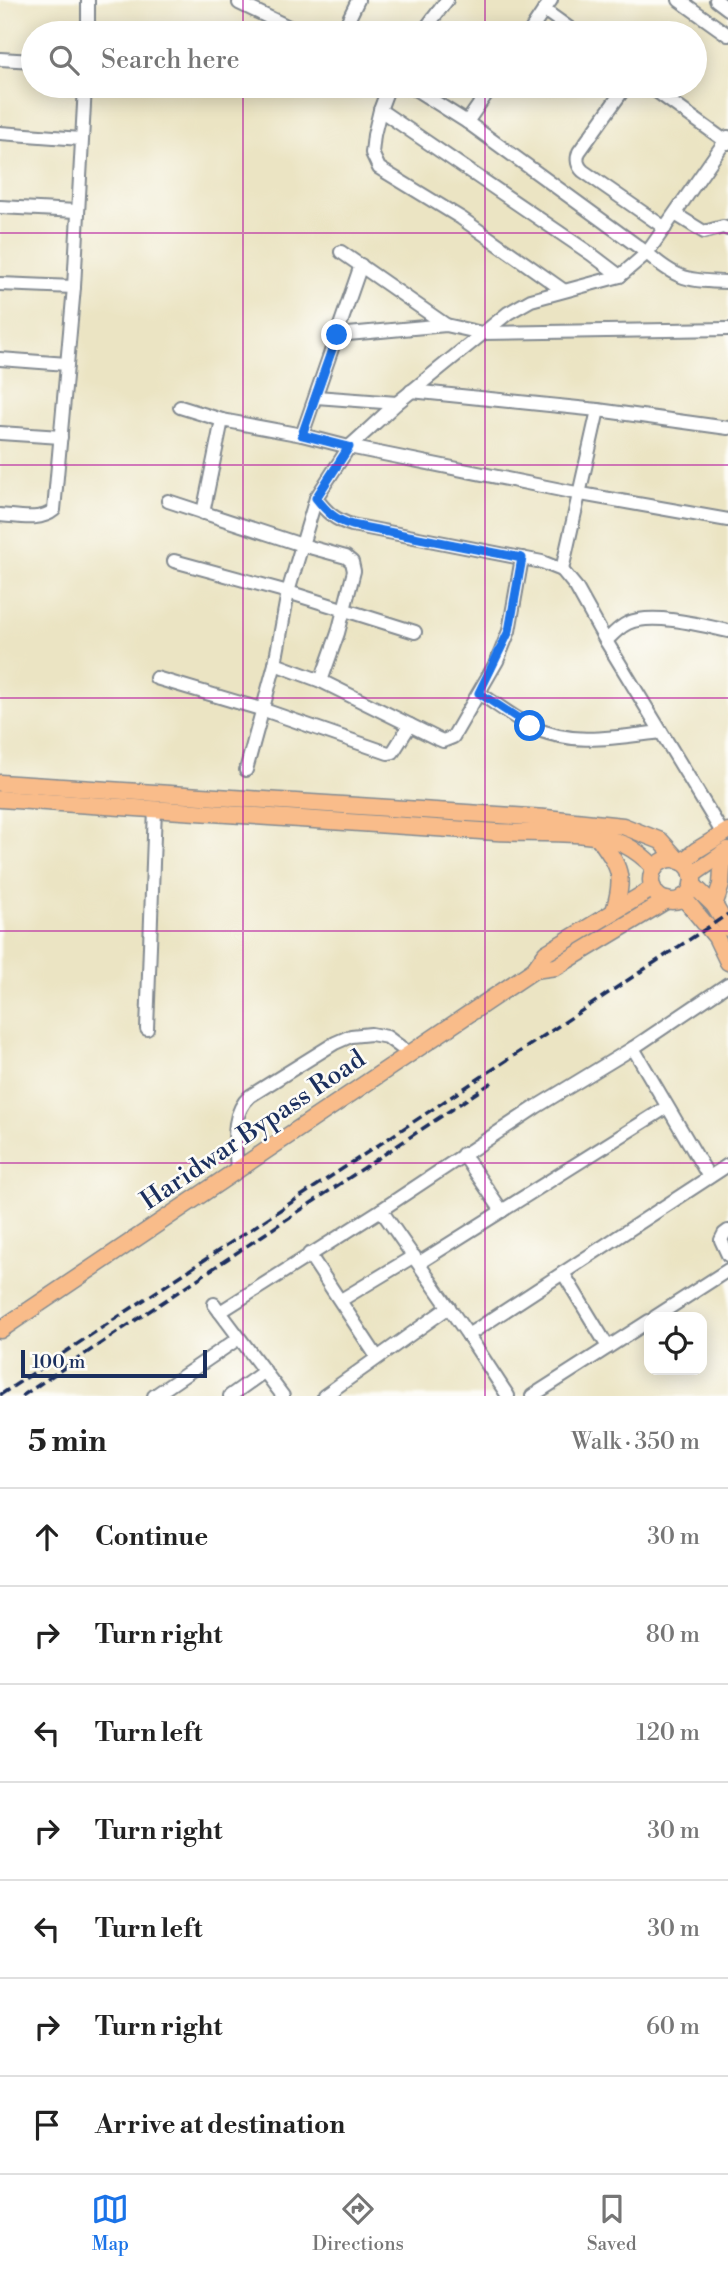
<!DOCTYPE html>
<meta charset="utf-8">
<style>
body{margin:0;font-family:"Libre Bodoni",serif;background:#f6f6f6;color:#222}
.controls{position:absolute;right:21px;bottom:21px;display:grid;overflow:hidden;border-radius:14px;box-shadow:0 4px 18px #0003}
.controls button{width:63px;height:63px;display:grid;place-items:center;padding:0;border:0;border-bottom:2px solid #e0e0e0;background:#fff;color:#222;font:35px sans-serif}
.scale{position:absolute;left:21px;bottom:18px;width:186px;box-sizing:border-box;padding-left:7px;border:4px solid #1b2f5e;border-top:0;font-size:19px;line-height:24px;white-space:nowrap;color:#1b2f5e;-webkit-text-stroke:5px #fdfcf7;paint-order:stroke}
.stop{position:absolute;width:21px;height:21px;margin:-16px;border:5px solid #1a73e8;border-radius:50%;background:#fff}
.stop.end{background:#1a73e8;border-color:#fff;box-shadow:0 2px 7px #0008}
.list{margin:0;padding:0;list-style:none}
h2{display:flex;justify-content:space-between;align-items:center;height:91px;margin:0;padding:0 28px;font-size:30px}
h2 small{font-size:23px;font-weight:400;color:#767676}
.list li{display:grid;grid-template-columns:46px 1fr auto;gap:21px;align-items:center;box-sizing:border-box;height:98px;padding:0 28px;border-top:2px solid #e0e0e0}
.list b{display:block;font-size:26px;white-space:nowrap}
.list em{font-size:23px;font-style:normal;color:#767676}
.icon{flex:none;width:38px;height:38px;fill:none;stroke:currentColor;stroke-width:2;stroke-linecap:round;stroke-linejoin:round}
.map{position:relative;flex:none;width:728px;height:1396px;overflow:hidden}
.search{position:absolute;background:#fff;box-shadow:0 4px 18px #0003;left:21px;right:21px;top:21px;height:77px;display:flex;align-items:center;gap:18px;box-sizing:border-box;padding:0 24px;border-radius:38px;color:#767676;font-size:26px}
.sheet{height:777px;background:#fff}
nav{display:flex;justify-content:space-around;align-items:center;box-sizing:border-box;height:98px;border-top:2px solid #e0e0e0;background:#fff;font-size:19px;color:#767676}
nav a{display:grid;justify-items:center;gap:4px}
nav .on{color:#1a73e8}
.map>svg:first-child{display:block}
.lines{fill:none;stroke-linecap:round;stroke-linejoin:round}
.minor-casing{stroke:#838a90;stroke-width:16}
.major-casing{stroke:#838a90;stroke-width:19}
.minor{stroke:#fff;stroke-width:12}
.major{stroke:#f9bc8a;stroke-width:16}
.rail{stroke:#1b2f5e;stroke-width:3.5;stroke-dasharray:10 5;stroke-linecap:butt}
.route{stroke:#1a73e8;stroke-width:9}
.grid{fill:none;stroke:#b5179e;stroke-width:2;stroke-opacity:0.55}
.labels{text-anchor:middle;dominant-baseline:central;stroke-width:5;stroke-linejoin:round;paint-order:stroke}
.street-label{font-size:26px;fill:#1b2f5e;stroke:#fdfcf7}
</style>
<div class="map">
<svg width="728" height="1396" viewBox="0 0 728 1396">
<rect width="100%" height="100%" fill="#fdfcf7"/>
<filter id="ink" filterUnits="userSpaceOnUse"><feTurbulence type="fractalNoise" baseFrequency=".0143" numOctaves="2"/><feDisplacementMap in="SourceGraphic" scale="14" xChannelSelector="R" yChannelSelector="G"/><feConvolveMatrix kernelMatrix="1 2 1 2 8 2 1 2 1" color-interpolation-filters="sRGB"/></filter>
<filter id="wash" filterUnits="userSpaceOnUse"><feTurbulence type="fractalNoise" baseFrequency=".00686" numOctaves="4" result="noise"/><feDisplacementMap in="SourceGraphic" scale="28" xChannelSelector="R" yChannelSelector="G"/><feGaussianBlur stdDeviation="1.57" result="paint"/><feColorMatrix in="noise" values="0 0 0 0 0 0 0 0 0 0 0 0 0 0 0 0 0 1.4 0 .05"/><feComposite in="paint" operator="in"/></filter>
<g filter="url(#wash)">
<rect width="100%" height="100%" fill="#ebe4c3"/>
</g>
<g filter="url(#ink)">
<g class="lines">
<defs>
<g id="minor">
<path d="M679 0 728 35"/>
<path d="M716 0 728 9"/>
<path d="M239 3 301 33"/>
<path d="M544 10 576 33"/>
<path d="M88 33V0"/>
<path d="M342 33 358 0"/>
<path d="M422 33 447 0"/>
<path d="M529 33 551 0"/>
<path d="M0 59 33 61"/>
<path d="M389 86 380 110 374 135 372 153 379 168 461 218 563 290"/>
<path d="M410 86 467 122 647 253C677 280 689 281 728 282"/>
<path d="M626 86 579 152C576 160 577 165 583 171L665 228"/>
<path d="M649 86 728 143"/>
<path d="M380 110 591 254 620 276"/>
<path d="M467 122 492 86"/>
<path d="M0 133 81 139"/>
<path d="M0 207 77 211"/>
<path d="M675 214 704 232 723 227 728 229"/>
<path d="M341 252 446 325"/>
<path d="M0 284 74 287"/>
<path d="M337 335 446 325 482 333 728 329"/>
<path d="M0 359 67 364"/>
<path d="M411 391 598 410 728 428"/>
<path d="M316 397 397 403"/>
<path d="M180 407 222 420 302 435 349 447 581 494 728 520"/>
<path d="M0 433 61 437"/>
<path d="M302 435 361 265"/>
<path d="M168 501 302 545 346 557 352 562 354 571 338 633 321 681"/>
<path d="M203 513 222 420"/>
<path d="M0 515C17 516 40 522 54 510L74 287 85 86"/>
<path d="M174 561 288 592 415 632"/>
<path d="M562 570 598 410"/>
<path d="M606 641C612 635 619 627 628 623 652 612 702 625 728 631"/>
<path d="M275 664 321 681 436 738 443 741 453 737 497 661 509 631 522 558"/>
<path d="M156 678 264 710 388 753 393 752 410 725"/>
<path d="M479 693C496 704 513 717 530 726 572 747 617 737 661 732"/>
<path d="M246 770 275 664 288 592 316 498"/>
<path d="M723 834 606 641 576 587 562 570 542 562 352 525C335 520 326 512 316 498L349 447 370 428 397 403 508 313 531 300 620 276 647 253 728 137"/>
<path d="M147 1029 155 808"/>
<path d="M633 1048 709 1177"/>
<path d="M463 1154 502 1211"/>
<path d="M237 1171C236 1145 229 1115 250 1096L335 1043 351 1036 371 1034 387 1037 410 1054"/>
<path d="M381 1210 468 1335 508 1396"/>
<path d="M728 1231 724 1234 721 1240 728 1255"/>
<path d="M309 1254 377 1357"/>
<path d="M419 1263 667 1107"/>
<path d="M563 1273 608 1347"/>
<path d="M341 1300 414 1256"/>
<path d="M214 1304 283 1396"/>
<path d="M220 1312 381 1210 536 1107 633 1048 728 984"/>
<path d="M655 1317 728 1270"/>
<path d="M468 1335 728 1165"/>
<path d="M154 1396 239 1338"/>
<path d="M230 1396 265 1371"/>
<path d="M324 1396 449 1307"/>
<path d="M532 1396 649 1321"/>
</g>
<g id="major">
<path d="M0 783 546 818 623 826 661 841 679 861"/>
<path d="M0 799 496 832C534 834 590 829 625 845 637 851 646 859 655 868"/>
<path d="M599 838C620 868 625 875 614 911"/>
<circle cx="672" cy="880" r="21"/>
<path d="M682 862 697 850 728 831"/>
<path d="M692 875 728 850"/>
<path d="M692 884 714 905 728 928"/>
<path d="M683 897 716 937 728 962"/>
<path d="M714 905 721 885 723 853"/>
<path d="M534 970 556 967 667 900"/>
<path d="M0 1330 534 970 546 953 653 888"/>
</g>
</defs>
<use href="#minor" class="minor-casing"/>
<use href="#major" class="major-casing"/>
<use href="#minor" class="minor"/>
<use href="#major" class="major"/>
<g class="rail">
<path d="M0 1395 728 914"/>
<path d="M22 1396 494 1081"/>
</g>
</g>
</g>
<g class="lines" filter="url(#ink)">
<path class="route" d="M337 335 302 435 349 447 316 498C327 512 335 520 352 525L522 558 509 631 479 693 530 726"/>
</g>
<path class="grid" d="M243 0V33M485 0V33M243 86V1396M485 86V1396M0 233H728M0 465H728M0 698H728M0 931H728M0 1163H728"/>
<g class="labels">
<g class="street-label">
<text transform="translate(253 1130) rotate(-34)">Haridwar Bypass Road</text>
</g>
</g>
</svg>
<div class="controls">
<button><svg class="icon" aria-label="locate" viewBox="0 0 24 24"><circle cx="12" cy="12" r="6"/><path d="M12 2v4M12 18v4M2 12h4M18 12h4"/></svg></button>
</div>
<div class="scale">100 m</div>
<div class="stop" style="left:530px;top:726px"></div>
<div class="stop end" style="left:337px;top:335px"></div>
<div class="search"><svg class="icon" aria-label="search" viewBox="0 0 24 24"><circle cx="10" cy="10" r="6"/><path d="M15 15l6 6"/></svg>Search here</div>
</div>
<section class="sheet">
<h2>5 min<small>Walk · 350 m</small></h2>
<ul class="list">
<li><svg class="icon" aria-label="ahead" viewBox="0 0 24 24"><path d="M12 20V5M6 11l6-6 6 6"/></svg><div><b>Continue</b></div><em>30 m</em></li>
<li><svg class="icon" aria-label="right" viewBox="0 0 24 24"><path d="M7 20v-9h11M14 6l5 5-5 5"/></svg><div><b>Turn right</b></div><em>80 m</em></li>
<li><svg class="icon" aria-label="left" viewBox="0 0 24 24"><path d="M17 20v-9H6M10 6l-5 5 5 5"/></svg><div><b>Turn left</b></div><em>120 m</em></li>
<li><svg class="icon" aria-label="right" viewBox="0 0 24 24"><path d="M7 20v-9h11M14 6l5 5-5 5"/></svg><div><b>Turn right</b></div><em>30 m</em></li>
<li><svg class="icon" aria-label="left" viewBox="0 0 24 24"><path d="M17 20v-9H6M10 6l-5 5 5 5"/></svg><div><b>Turn left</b></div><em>30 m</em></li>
<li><svg class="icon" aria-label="right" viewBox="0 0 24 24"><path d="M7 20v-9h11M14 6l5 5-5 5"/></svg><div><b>Turn right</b></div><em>60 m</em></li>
<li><svg class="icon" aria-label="arrive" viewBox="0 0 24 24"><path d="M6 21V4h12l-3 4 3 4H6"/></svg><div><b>Arrive at destination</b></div></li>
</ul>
</section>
<nav>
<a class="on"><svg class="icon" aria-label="map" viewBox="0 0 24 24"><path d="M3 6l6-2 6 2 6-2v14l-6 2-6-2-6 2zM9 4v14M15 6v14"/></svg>Map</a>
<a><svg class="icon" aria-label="directions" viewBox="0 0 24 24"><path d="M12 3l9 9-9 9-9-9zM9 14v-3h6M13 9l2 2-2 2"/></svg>Directions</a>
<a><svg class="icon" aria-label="saved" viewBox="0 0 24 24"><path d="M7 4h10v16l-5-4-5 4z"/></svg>Saved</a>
</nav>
